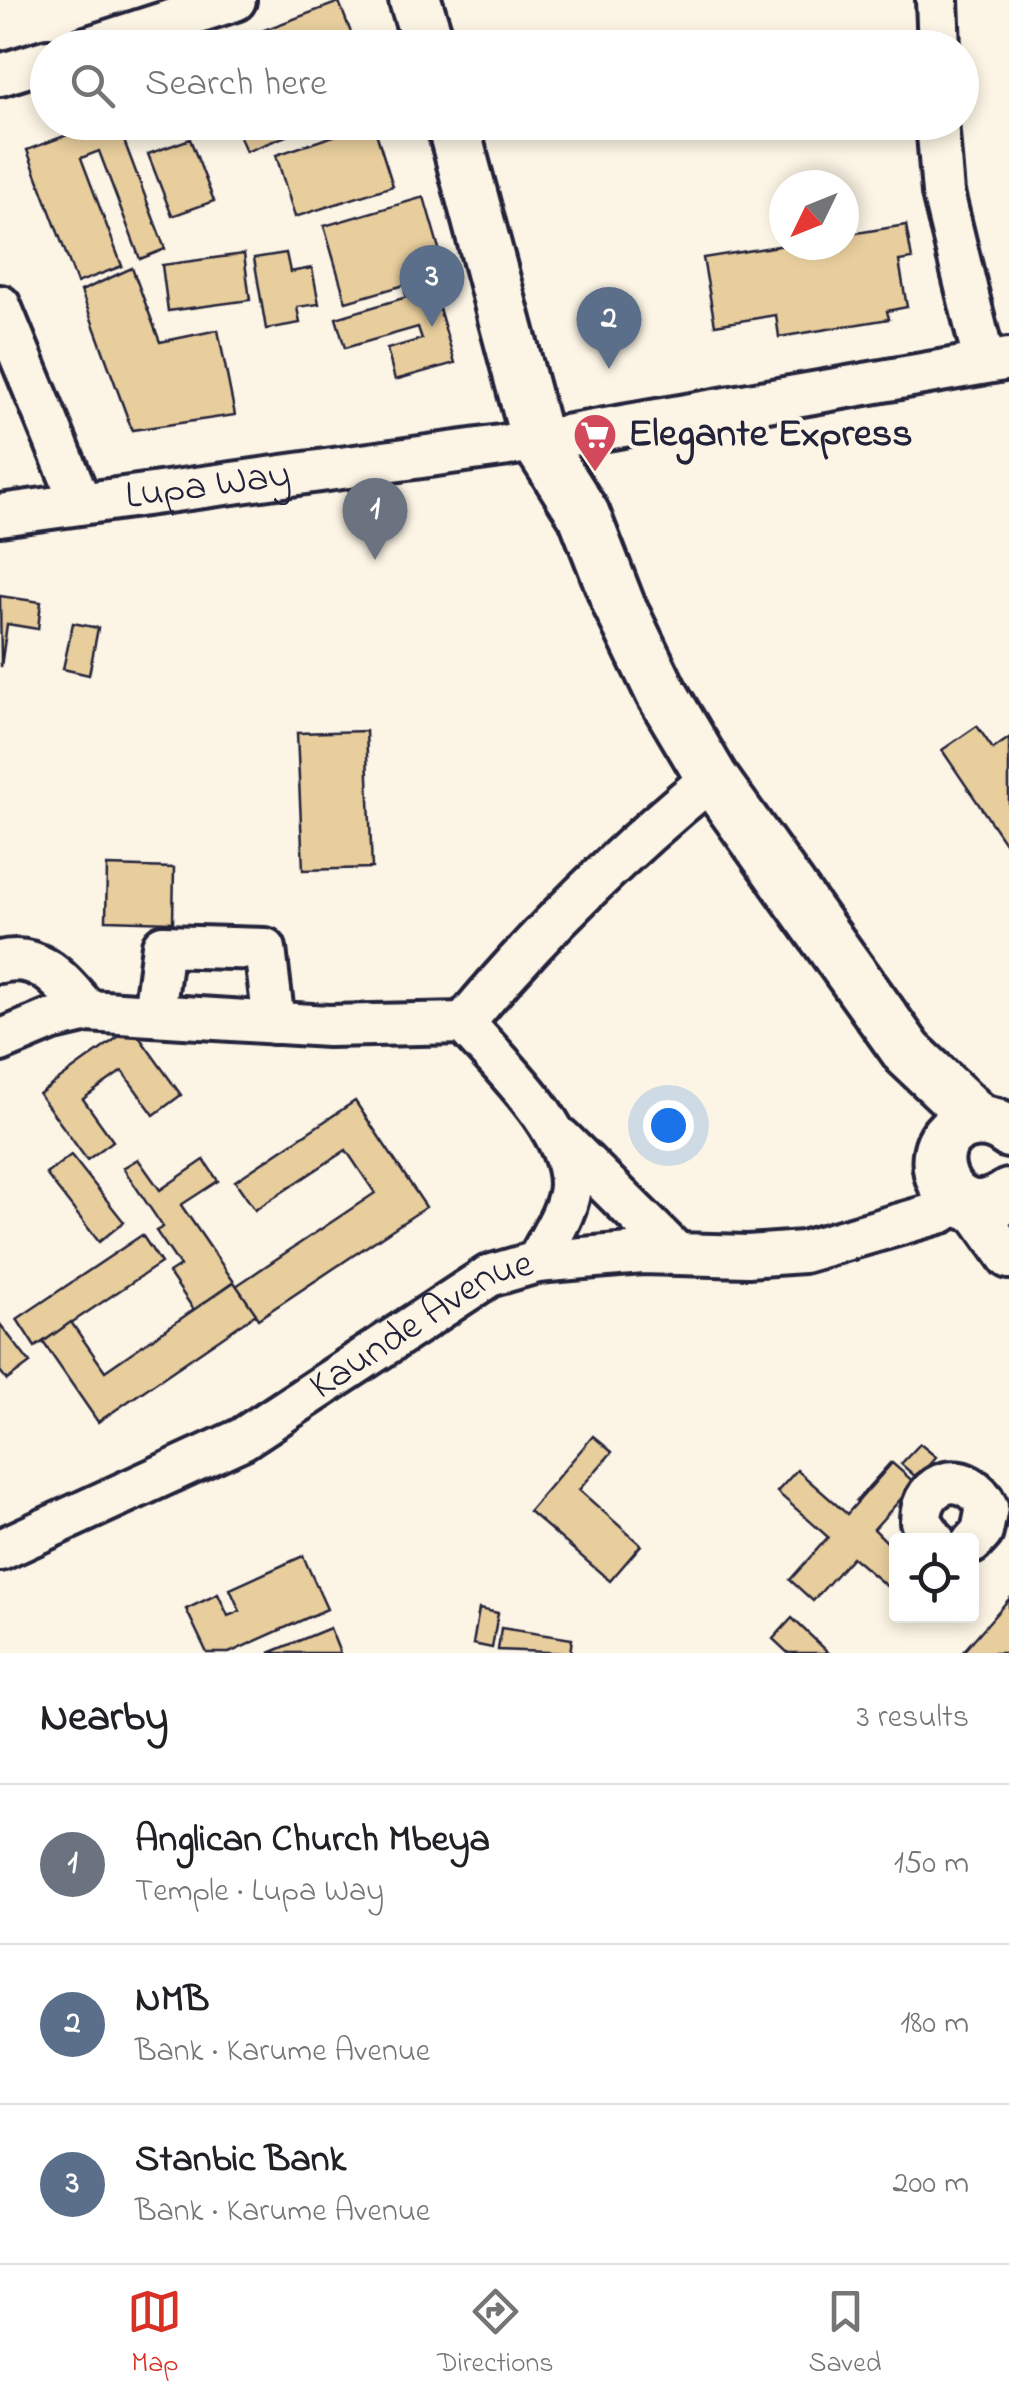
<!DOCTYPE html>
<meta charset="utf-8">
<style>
body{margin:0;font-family:"Indie Flower",sans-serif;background:#f2f2f2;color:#202124}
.controls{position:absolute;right:30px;bottom:30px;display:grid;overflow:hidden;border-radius:10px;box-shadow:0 5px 15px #0003}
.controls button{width:90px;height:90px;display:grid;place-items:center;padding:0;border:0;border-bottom:2px solid #e0e0e0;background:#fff;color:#202124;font:50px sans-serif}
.compass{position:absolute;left:769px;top:170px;width:90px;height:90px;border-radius:50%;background:#fff;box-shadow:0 5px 15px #0003;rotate:227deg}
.you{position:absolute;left:668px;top:1125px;width:35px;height:35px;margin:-25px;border:8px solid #fff;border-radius:50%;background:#1a73e8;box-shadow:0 0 0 15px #1a73e833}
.badge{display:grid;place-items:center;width:65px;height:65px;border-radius:50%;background:#d93025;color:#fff;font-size:32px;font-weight:700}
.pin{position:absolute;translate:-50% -82px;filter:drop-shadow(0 2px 5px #0008)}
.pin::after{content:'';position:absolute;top:52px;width:35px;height:30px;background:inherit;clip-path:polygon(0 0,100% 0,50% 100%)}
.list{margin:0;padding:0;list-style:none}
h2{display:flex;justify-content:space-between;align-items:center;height:130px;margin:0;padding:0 40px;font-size:42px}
h2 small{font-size:32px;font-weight:400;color:#757577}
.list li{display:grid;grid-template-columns:65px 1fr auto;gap:30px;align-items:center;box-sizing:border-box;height:160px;padding:0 40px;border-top:2px solid #e0e0e0}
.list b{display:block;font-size:38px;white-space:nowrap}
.list p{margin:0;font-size:32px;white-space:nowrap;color:#757577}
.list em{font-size:32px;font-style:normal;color:#757577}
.icon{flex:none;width:55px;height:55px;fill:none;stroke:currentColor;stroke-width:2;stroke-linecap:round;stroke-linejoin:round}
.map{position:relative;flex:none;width:1009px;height:1653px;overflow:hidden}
.search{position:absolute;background:#fff;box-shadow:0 5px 15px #0003;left:30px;right:30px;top:30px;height:110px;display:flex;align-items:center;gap:25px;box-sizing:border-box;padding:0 35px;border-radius:55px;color:#757577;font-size:38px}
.sheet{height:610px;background:#fff}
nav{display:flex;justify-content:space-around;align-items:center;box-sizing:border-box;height:140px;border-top:2px solid #e0e0e0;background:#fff;font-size:28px;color:#757577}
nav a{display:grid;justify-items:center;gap:5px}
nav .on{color:#d93025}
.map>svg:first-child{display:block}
.building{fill:#e8ce9d;stroke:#22223b;stroke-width:2.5}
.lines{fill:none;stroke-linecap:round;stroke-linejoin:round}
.minor-casing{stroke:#22223b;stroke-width:48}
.major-casing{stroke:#22223b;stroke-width:58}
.minor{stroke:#fcf5e5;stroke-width:40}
.major{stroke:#fcf5e5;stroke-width:50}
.labels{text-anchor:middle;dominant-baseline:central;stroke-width:9;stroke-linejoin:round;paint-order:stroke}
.poi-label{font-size:40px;font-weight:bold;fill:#22223b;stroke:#fcf5e5;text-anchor:start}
.street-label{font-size:40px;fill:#22223b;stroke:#fcf5e5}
</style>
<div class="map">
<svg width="1009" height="1653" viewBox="0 0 1009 1653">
<rect width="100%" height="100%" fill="#fcf5e5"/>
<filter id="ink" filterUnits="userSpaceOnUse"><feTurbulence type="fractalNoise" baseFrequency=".01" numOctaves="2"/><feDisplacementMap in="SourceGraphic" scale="20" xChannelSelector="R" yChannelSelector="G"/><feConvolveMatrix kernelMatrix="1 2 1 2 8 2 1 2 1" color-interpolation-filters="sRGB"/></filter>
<g filter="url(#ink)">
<g class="building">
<path d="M339 2 357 48H216Z"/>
<path d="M102 122H117L165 249 140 259 99 151 81 158 122 266 77 283 27 150Z"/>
<path d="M234 122H321L246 152Z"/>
<path d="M373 123 393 186 295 217 276 155Z"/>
<path d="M190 139 214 201 172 216 148 154Z"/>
<path d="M424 197 446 273 346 302 324 226Z"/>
<path d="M906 225 912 259 899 261 907 307 887 311 889 319 779 337 776 315 715 325 703 258 785 245H844V235Z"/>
<path d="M286 253 290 272 312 268 319 304 297 307 300 323 266 329 254 258Z"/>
<path d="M244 254 250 300 168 311 162 265Z"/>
<path d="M132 268 160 342 218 330 235 415 132 430 81 291Z"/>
<path d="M432 284 455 363 395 380 387 349 422 339 418 327 345 348 336 318 407 297 405 292Z"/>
<path d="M0 596 41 602 38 629 7 624 1 667Z"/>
<path d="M73 623 98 628 89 675 63 669Z"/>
<path d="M977 726 993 749 1009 738V849L942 750Z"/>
<path d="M366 731 372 868 303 870 297 733Z"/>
<path d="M107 866 174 868 173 922 106 920Z"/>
<path d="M132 1027 181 1095 154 1115 122 1071 83 1099 113 1141 87 1160 39 1094Z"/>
<path d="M355 1101 426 1207 258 1319 236 1286 375 1193 346 1150 255 1210 235 1181Z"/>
<path d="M71 1155 124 1222 99 1242 46 1174Z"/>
<path d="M138 1159 160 1190 204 1160 218 1181 181 1205 234 1282 194 1310 169 1273 180 1266 156 1231 163 1227 123 1168Z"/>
<path d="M142 1235 161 1263 35 1347 17 1319Z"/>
<path d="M234 1282 256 1314 98 1422 43 1342 71 1322 105 1371Z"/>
<path d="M0 1324 30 1363 7 1380 0 1371Z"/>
<path d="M593 1436 612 1452 579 1490 641 1545 610 1581 529 1511Z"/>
<path d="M920 1444 936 1457 917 1478 901 1464Z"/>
<path d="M890 1463 913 1484 879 1521 856 1501Z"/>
<path d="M892 1463 915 1483 874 1529 896 1551V1594L852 1557 813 1601 790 1580 828 1537 777 1492 797 1470 847 1514Z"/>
<path d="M303 1556 327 1609 229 1653H207L186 1609 218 1594 228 1616 240 1611 230 1589Z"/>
<path d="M1009 1599V1653H962Z"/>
<path d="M479 1609 498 1613 492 1648 473 1644Z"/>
<path d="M792 1618 829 1653H788L773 1639Z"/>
<path d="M330 1628 340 1653H269Z"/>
<path d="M501 1628 572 1639 570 1653 498 1650Z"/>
</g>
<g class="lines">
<defs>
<g id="minor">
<path d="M937 0 939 48"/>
<path d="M86 48 235 0"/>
<path d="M0 75 48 60"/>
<path d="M937 122 943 193 984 361"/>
<path d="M0 306 80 501"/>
<path id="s1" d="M0 515 537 441 1009 359"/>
<path d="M0 962C42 952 62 983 88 1011"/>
<path d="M154 1014 163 946 265 949 274 1023"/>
<path d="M464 1023C538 933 622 852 712 778"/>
<path d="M0 1041 50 1020 88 1011 328 1026 464 1023C498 1063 570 1128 570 1184 570 1209 548 1240 537 1262"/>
<path d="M561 1139 675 1252"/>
<path d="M972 1206 1009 1258"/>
<path d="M934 1540 921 1521C921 1477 969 1468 987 1507L982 1532 972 1543"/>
<path id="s2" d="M0 1550 242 1439 489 1276 537 1262 642 1253 748 1256 803 1252 942 1212 959 1200"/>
</g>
<g id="major">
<path d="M415 0 430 48"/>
<path d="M452 122 537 441 584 515 619 605 661 692 712 778 908 1053 980 1121"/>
<path d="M1009 1132C998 1123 986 1120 973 1122 907 1133 945 1240 1009 1195"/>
</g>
</defs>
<use href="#minor" class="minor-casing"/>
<use href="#major" class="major-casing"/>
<use href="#minor" class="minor"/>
<use href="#major" class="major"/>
</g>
</g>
<defs>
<symbol id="supermarket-pin" viewBox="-11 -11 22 30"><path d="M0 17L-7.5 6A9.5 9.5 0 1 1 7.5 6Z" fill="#d1495b" stroke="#fcf5e5"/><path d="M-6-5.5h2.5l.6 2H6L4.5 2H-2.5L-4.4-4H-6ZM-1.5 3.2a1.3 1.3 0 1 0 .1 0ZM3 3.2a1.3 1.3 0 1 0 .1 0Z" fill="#fff"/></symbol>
</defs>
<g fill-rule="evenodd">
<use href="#supermarket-pin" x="570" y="410" width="50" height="68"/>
</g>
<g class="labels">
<g class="poi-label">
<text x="628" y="435">Elegante Express</text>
</g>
<g class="street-label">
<text stroke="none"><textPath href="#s1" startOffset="210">Lupa Way</textPath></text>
<text stroke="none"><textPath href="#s2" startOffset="480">Kaunde Avenue</textPath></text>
</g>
</g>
</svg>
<div class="controls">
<button><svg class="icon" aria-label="locate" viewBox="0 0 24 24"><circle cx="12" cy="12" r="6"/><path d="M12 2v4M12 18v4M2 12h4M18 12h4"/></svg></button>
</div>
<svg class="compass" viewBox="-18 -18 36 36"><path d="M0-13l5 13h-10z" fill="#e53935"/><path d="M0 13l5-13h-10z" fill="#757577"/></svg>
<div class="you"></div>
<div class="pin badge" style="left:375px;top:560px;background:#6b7280">1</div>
<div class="pin badge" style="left:609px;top:369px;background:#5c6f8a">2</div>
<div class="pin badge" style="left:432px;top:327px;background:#5c6f8a">3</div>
<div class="search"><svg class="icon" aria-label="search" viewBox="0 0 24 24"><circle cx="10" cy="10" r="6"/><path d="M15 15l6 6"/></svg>Search here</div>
</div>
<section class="sheet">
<h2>Nearby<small>3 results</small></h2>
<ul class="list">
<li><span class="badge" style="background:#6b7280">1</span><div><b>Anglican Church Mbeya</b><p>Temple · Lupa Way</p></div><em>150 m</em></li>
<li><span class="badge" style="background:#5c6f8a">2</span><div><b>NMB</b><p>Bank · Karume Avenue</p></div><em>180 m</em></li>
<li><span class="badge" style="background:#5c6f8a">3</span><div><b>Stanbic Bank</b><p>Bank · Karume Avenue</p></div><em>200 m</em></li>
</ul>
</section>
<nav>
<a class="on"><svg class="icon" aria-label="map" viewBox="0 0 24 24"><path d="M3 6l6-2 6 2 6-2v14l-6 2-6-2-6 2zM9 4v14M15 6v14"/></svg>Map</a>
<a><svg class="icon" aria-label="directions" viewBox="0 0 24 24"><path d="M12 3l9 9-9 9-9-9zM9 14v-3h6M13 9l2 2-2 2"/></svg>Directions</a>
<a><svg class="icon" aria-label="saved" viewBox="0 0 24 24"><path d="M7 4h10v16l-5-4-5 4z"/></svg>Saved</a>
</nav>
